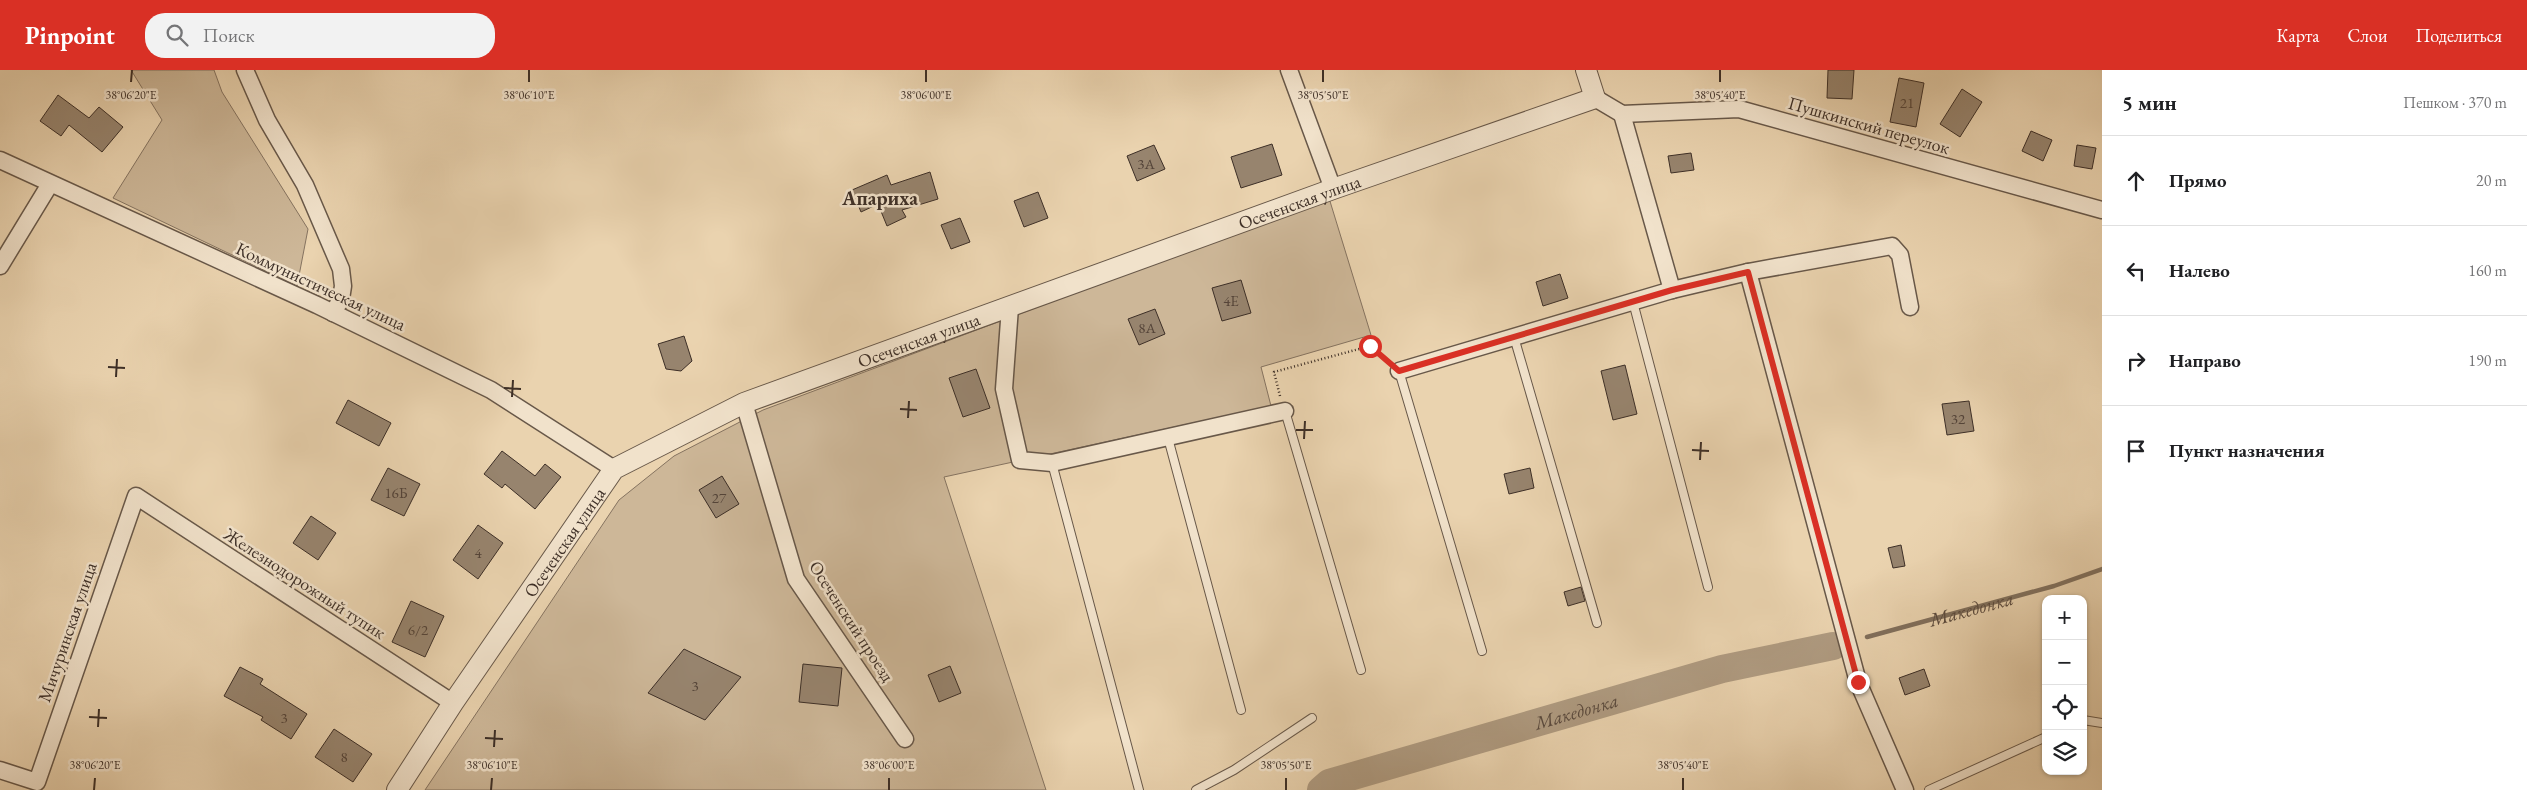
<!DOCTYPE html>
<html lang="ru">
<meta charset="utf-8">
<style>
body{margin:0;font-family:"EB Garamond",serif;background:#f2f2f2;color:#202124}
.controls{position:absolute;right:15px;bottom:15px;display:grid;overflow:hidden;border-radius:10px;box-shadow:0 1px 4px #0004}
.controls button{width:45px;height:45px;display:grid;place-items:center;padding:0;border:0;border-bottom:1px solid #e0e0e0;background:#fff;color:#202124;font:25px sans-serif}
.stop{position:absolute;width:15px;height:15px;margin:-11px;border:4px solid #d93025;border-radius:50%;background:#fff}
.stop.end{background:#d93025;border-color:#fff;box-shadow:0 1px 5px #0008}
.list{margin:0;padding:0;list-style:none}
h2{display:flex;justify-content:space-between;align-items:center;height:65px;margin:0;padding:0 20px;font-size:21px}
h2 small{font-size:16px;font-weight:400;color:#757577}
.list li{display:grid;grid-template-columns:32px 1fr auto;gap:15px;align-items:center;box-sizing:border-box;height:90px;padding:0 20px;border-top:1px solid #e0e0e0}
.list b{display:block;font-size:19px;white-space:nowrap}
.list em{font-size:16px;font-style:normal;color:#757577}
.icon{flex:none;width:28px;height:28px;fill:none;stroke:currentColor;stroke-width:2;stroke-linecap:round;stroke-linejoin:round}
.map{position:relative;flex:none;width:2102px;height:720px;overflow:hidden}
header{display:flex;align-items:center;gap:30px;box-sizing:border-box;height:70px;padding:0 25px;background:#d93025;color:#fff}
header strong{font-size:24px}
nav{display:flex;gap:28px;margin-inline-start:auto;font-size:18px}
.search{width:350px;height:45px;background:#f2f2f2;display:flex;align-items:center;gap:12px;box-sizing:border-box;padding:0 18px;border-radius:20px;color:#757577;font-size:19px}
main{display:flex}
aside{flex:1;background:#fff}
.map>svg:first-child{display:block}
.green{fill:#cdb798;stroke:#857360}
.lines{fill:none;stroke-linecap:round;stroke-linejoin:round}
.stream{stroke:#81705d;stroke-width:4.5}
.river{stroke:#af9b81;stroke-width:28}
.building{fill:#97846e;stroke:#3d2f27}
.service-casing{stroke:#685849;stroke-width:10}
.minor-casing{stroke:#685849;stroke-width:19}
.tertiary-casing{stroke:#685849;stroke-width:22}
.path{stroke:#3d2f27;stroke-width:2.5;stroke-dasharray:1 2.5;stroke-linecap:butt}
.service{stroke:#f1e2cb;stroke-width:8}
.minor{stroke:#f1e2cb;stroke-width:16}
.tertiary{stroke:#f1e2cb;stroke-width:20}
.route{stroke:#d93025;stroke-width:6}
.ticks{fill:none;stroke:#3d2f27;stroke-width:2}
.labels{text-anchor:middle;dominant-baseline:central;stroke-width:5;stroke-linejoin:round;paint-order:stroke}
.number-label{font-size:15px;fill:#544439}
.street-label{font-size:18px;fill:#3d2f27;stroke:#f1e2cb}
.water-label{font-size:19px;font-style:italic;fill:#5a4a3e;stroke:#f1e2cb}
.quarter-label{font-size:20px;font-weight:bold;fill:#3d2f27;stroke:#f1e2cb}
.ticks-label{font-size:12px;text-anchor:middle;fill:#3d2f27;stroke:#f1e2cb;stroke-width:5;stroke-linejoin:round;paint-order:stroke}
</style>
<header>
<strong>Pinpoint</strong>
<div class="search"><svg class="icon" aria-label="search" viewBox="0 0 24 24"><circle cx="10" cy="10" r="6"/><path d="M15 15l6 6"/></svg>Поиск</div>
<nav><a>Карта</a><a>Слои</a><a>Поделиться</a></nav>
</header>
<main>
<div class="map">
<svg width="2102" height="720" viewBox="0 0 2102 720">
<rect width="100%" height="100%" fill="#ead3af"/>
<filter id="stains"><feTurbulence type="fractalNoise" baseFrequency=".004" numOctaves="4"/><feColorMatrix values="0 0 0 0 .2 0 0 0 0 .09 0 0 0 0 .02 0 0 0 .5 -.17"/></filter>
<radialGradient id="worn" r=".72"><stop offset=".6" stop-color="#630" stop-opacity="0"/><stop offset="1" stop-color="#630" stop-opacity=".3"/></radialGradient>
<g class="green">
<path d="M131 0H214L222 22 308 159 297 216 113 128 162 50Z"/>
<path d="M1329 128 1371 265 1261 297 1271 336 944 407 1046 720H425L619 430 674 386 763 340Z"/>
</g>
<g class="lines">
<path class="stream" id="s1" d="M1867 567 2054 516 2102 499"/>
<path class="river" id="s2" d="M1321 720 1329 713 1722 599 1833 576"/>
</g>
<g class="building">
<path d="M1828 0H1854L1852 29 1827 28Z"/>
<path d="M1899 8 1924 13 1916 57 1890 52Z"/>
<path d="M1962 19 1982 32 1960 67 1940 54Z"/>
<path d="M58 25 89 48 99 37 123 57 102 82 69 55 61 66 40 51Z"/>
<path d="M2031 61 2052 70 2043 91 2022 81Z"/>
<path d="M1272 74 1282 105 1241 118 1231 87Z"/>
<path d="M1154 75 1165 99 1137 111 1127 86Z"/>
<path d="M2077 75 2096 78 2092 99 2074 96Z"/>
<path d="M1691 83 1694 100 1671 103 1668 86Z"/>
<path d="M930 102 938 129 902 140 906 147 887 156 878 134 861 142 852 120 887 105 891 115Z"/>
<path d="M1038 122 1048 148 1024 157 1014 131Z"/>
<path d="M960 148 970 172 951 179 941 155Z"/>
<path d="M1560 204 1568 228 1543 236 1536 212Z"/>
<path d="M1241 210 1251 243 1222 251 1212 218Z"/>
<path d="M1155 239 1165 264 1139 275 1128 249Z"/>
<path d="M684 266 692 291 681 301 666 299 658 274Z"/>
<path d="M1625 295 1637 344 1613 350 1601 301Z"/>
<path d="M976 299 990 338 963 347 949 308Z"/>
<path d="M348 330 391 353 379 376 336 353Z"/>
<path d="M1969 331 1974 361 1947 365 1942 334Z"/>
<path d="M502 381 535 406 545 394 561 407 535 439 505 414 502 418 484 404Z"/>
<path d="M388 398 420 414 404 446 371 430Z"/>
<path d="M1530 398 1534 418 1509 424 1504 404Z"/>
<path d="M722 406 739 434 716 448 699 420Z"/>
<path d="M311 446 336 463 318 490 293 473Z"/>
<path d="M478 455 503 473 478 509 453 490Z"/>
<path d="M1901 475 1905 496 1893 498 1888 478Z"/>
<path d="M1581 517 1585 531 1568 536 1564 522Z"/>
<path d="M411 531 444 546 425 587 392 572Z"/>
<path d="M684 579 741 607 705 650 648 623Z"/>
<path d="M803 594 842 598 838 636 799 632Z"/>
<path d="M950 596 961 623 939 632 928 605Z"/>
<path d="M240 597 263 609 260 614 307 644 291 669 261 650 263 647 224 626Z"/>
<path d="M1924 599 1930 616 1905 625 1899 608Z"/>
<path d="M334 659 372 684 353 712 315 687Z"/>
</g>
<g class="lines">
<defs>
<g id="service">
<path d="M1633 232 1708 517"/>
<path d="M1514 267 1597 553"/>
<path d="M1399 301 1482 581"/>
<path d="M1285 341 1361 600"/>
<path d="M1168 368 1241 640"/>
<path d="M1052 393 1139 720"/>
<path d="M2083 650 2102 653"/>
<path d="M1196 720 1234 700 1312 648"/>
<path d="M1929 720 2046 667"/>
</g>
<g id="minor">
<path d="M245 0 267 50 305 115 341 199 343 216 341 229 333 243"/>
<path d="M1289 0 1333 119"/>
<path d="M1595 28 1622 44 1739 39 2102 140"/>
<path d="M1622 44 1672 220"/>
<path d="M0 90 317 235 491 320 614 399"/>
<path d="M0 196 50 114"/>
<path d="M1748 202 1858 612 1905 720"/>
<path d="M1010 237 1004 319 1020 390 1052 393 1285 341"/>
<path d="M1399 301 1672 220 1748 202 1892 176 1900 185 1910 237"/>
<path d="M744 333 796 509 905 669"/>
<path d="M0 700 37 712 136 426 453 633"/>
</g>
<g id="tertiary">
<path id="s3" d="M397 720 453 633 614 399 744 333 1333 119 1595 28 1586 0"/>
</g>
</defs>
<use href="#service" class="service-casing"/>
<use href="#minor" class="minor-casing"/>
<use href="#tertiary" class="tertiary-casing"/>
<path class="path" d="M1280 326 1274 302 1370 276 1388 291"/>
<use href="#service" class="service"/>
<use href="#minor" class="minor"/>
<use href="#tertiary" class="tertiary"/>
</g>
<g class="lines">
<path class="route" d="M1370 276 1399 301 1672 220 1748 202 1858 612"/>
</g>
<path class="ticks" d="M131 12 132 0M529 12V0M926 12V0M1323 12V0M1720 12V0M108 297 125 298M116 307 117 289M504 318 521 319M512 327 513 310M900 339 917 340M908 348 909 331M1296 360H1313M1304 369 1305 351M1692 380 1709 381M1700 390 1701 372M89 647 107 648M98 657 99 639M485 668 503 669M494 677 495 660M94 720 95 708M491 720 492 708M889 720V708M1286 720V708M1683 720V708"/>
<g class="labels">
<g class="number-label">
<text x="1907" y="32">21</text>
<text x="1146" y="93">3А</text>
<text x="1231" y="230">4Е</text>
<text x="1147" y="257">8А</text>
<text x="1958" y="348">32</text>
<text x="396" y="422">16Б</text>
<text x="719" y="427">27</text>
<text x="478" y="482">4</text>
<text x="418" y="559">6/2</text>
<text x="695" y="615">3</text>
<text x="284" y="647">3</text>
<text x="344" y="686">8</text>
</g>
<g class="street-label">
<text transform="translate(1869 55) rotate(16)">Пушкинский переулок</text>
<text stroke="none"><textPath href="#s3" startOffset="1124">Осеченская улица</textPath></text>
<text transform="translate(321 216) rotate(25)">Коммунистическая улица</text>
<text stroke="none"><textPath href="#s3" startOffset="719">Осеченская улица</textPath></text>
<text stroke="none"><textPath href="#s3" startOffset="299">Осеченская улица</textPath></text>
<text transform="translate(305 513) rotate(33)">Железнодорожный тупик</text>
<text transform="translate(852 551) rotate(57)">Осеченский проезд</text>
<text transform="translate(67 562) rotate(-71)">Мичуринская улица</text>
</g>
<g class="water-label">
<text stroke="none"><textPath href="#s1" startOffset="108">Македонка</textPath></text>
<text stroke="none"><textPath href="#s2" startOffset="268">Македонка</textPath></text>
</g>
<g class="quarter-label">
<text x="880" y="128">Апариха</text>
</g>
</g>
<g class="ticks-label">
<text x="131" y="29">38°06'20"E</text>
<text x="529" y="29">38°06'10"E</text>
<text x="926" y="29">38°06'00"E</text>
<text x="1323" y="29">38°05'50"E</text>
<text x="1720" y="29">38°05'40"E</text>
<text x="95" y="699">38°06'20"E</text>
<text x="492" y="699">38°06'10"E</text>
<text x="889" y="699">38°06'00"E</text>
<text x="1286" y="699">38°05'50"E</text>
<text x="1683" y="699">38°05'40"E</text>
</g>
<rect width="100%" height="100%" filter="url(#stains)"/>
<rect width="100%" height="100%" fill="url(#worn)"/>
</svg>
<div class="controls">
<button>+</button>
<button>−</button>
<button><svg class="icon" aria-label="locate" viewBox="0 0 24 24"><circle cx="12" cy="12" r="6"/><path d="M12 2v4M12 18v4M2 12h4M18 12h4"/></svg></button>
<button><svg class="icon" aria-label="layers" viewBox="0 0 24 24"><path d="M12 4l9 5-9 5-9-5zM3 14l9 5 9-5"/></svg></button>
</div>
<div class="stop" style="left:1370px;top:276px"></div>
<div class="stop end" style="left:1858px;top:612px"></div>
</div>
<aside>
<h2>5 мин<small>Пешком · 370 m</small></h2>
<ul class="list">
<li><svg class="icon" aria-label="ahead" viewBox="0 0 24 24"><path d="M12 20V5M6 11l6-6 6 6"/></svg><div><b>Прямо</b></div><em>20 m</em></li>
<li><svg class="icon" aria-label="left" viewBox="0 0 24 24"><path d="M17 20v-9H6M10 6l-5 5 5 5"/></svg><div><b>Налево</b></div><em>160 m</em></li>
<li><svg class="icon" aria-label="right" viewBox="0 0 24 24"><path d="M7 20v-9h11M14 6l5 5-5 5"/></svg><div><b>Направо</b></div><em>190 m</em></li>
<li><svg class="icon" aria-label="arrive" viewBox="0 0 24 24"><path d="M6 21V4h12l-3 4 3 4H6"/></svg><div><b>Пункт назначения</b></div></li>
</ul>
</aside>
</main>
